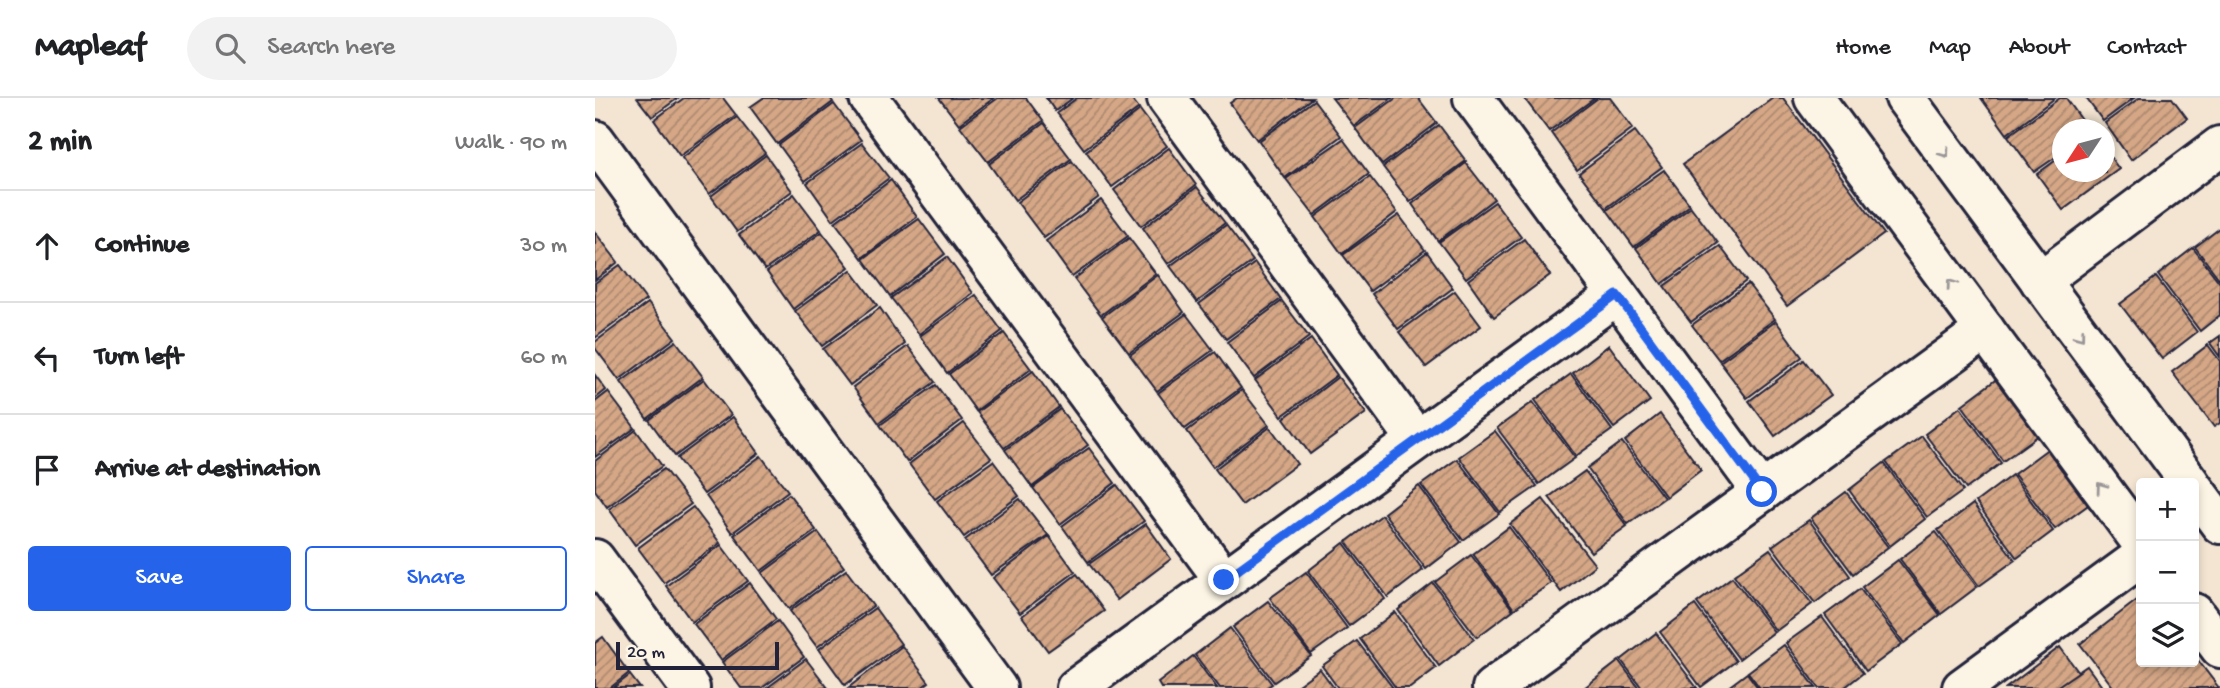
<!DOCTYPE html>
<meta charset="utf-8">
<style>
body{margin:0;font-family:"Gochi Hand",sans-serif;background:#f2f2f2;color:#202124}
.controls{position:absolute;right:21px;bottom:21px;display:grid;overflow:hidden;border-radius:7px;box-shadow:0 4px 10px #0003}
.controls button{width:63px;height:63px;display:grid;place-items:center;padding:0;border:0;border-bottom:2px solid #e0e0e0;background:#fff;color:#202124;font:35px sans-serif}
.compass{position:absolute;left:1457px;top:21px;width:63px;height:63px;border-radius:50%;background:#fff;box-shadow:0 4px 10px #0003;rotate:234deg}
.scale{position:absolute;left:21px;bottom:18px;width:163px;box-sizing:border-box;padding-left:7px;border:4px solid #22223b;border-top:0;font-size:19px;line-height:24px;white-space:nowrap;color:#22223b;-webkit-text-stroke:5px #fcf5e5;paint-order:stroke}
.stop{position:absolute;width:21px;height:21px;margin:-16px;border:5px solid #2563eb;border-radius:50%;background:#fff}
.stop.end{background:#2563eb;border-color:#fff;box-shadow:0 2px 7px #0008}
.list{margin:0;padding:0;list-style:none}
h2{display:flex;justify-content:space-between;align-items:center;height:91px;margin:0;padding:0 28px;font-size:30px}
h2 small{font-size:23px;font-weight:400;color:#757577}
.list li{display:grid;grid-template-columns:46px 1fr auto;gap:21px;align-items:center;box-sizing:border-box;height:112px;padding:0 28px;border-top:2px solid #e0e0e0}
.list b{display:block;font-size:26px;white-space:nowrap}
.list em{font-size:23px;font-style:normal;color:#757577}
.actions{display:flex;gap:14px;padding:21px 28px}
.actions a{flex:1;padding:16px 0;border:2px solid #2563eb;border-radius:7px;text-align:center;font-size:24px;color:#2563eb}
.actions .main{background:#2563eb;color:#fff}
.icon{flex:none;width:38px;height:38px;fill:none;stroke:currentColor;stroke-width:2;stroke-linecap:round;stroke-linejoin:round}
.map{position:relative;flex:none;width:1625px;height:590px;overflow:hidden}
header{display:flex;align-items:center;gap:42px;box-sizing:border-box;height:98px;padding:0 35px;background:#fff;border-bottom:2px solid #e0e0e0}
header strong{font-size:33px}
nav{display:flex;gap:38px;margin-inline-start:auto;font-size:24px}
.search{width:490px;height:63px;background:#f2f2f2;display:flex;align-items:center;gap:18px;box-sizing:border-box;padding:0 24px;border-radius:38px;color:#757577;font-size:26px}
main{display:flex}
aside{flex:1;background:#fff}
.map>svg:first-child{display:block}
.building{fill:url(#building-hatch);stroke:#22223b;stroke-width:2}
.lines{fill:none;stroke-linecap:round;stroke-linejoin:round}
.street-casing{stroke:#22223b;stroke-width:44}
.street{stroke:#fcf5e5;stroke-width:38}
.oneway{stroke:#9a9698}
.route{stroke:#2563eb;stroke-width:9}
</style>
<header>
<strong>Mapleaf</strong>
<div class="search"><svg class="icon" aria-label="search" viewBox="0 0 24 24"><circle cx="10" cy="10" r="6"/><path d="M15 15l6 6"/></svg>Search here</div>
<nav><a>Home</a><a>Map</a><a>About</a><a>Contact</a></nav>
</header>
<main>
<aside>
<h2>2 min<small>Walk · 90 m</small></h2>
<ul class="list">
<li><svg class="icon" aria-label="ahead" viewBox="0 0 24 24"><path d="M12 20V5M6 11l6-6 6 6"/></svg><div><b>Continue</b></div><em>30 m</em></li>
<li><svg class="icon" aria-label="left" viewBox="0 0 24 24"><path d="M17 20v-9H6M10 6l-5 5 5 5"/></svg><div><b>Turn left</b></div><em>60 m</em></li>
<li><svg class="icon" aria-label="arrive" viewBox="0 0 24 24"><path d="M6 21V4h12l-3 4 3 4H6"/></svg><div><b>Arrive at destination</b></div></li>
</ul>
<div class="actions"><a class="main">Save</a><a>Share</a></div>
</aside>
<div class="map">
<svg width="1625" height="590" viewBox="0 0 1625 590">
<defs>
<pattern id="building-hatch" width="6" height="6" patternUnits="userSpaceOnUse" patternTransform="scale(1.75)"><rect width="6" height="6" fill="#d5a786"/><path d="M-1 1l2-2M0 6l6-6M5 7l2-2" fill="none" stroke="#ac886f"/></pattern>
</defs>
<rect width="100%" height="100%" fill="#f4e5d2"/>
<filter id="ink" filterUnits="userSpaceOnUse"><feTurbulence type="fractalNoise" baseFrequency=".0143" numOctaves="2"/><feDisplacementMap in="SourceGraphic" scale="14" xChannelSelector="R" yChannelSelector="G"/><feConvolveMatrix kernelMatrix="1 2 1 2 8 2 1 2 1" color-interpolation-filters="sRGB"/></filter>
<g filter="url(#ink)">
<g class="building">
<path d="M42 0H83L57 19Z"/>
<path d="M89 0H128L141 17 85 58 59 22Z"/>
<path d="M168 0H235L238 4 182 46 155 9Z"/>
<path d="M344 0H399L364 26Z"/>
<path d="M403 0H431L448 23 393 64 365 28Z"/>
<path d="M451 0H478L460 13Z"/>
<path d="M482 0H536L544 10 489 51 462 15Z"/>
<path d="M642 0H717L662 42 635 5Z"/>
<path d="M737 0H797L759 28Z"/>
<path d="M801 0H823L842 25 787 67 760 30Z"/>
<path d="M929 0H1000L954 33Z"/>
<path d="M1003 0H1015L1038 30 982 72 956 35Z"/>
<path d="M1178 0H1188L1289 136 1192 208 1088 66Z"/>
<path d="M1386 0H1460L1412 36Z"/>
<path d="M1465 0H1471L1494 32H1468V54L1439 74 1413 38Z"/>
<path d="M1491 0H1539L1508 23Z"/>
<path d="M1544 0H1577L1592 20 1536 62 1510 25Z"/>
<path d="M719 2 746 38 690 80 664 43Z"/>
<path d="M239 6 266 42 210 83 184 47Z"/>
<path d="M545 12 572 48 517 89 491 53Z"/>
<path d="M142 19 170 55 114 96 87 60Z"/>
<path d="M449 25 476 61 420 102 394 66Z"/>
<path d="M844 27 871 63 815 104 788 69Z"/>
<path d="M1040 33 1067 69 1011 110 984 75Z"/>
<path d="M748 41 774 76 719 117 691 81Z"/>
<path d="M267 45 294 80 238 122 212 85Z"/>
<path d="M574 50 601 87 546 128 519 92Z"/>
<path d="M1510 52 1524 71 1468 112 1442 76 1468 57V74H1510Z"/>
<path d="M171 57 197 93 142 134 116 98Z"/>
<path d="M477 63 504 99 449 140 422 104Z"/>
<path d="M871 65 899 101 843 143 817 106Z"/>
<path d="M1069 72 1095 107 1039 149 1012 112Z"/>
<path d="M775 79 802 114 747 156 720 119Z"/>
<path d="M296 82 322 119 267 160 240 124Z"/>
<path d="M602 89 630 125 573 166 548 130Z"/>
<path d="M199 96 226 132 170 172 144 137Z"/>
<path d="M506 102 533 138 477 179 451 143Z"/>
<path d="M900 104 926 139 871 180 844 144Z"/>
<path d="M1096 109 1123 145 1067 186 1041 150Z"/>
<path d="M804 117 830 152 775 193 748 157Z"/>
<path d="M324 121 350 156 295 198 268 161Z"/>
<path d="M631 127 658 163 602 204 575 168Z"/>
<path d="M1625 130V182L1600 149Z"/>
<path d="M0 134 23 164 0 182Z"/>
<path d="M227 134 254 169 198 211 172 174Z"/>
<path d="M534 140 561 176 506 217 479 181Z"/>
<path d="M929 141 955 177 899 219 873 182Z"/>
<path d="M1125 148 1151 183 1096 224 1069 188Z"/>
<path d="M1598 150 1625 185V217L1605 233 1563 177Z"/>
<path d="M832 154 858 190 803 231 777 196Z"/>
<path d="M352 159 378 195 324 236 296 200Z"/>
<path d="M660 165 686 201 631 241 604 206Z"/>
<path d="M25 167 51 202 0 240V185Z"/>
<path d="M256 172 282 207 227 248 200 213Z"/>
<path d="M563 177 589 214 534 255 507 219Z"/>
<path d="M1561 179 1602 234 1567 261 1525 206Z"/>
<path d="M1153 186 1180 221 1124 262 1097 227Z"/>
<path d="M860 193 886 228 831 269 804 234Z"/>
<path d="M381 197 407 233 352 275 325 238Z"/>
<path d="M687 203 714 239 659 280 632 244Z"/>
<path d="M53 205 80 240 24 282 0 250V244Z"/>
<path d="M285 210 310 246 255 287 228 251Z"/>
<path d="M591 216 618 252 562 293 535 257Z"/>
<path d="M1181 223 1207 259 1152 300 1125 264Z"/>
<path d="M409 235 436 271 381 313 354 276Z"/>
<path d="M1625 238V259L1615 245Z"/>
<path d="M716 241 742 277 687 318 660 282Z"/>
<path d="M81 243 108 279 52 321 26 284Z"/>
<path d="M1014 247 1055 303 1019 330 978 275Z"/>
<path d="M1613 247 1625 263V325L1619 329 1577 274Z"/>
<path d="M313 248 340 284 284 325 258 289Z"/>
<path d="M620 254 646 290 590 331 563 295Z"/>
<path d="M1209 262 1236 297 1180 338 1154 303Z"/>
<path d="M438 273 464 309 409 350 382 314Z"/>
<path d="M976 276 1017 332 981 358 940 302Z"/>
<path d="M0 277 11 292 0 301Z"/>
<path d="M743 279 771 315 715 356 689 320Z"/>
<path d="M1403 280 1444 337 1408 363 1367 307Z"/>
<path d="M109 281 136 317 80 358 54 322Z"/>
<path d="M341 287 367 322 312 364 285 327Z"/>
<path d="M647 292 674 327 618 369 592 333Z"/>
<path d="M13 294 40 330 0 359V304Z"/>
<path d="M938 304 980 360 944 386 902 330Z"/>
<path d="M1365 309 1406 365 1371 391 1330 336Z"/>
<path d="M465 311 493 347 437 389 410 352Z"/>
<path d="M1065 316 1106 372 1071 399 1030 343Z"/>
<path d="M138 319 164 355 109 396 82 360Z"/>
<path d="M369 325 396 360 340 401 314 366Z"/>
<path d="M675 329 702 366 647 407 620 371Z"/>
<path d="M41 332 67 368 12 409 0 392V363Z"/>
<path d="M900 333 942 388 905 414 864 359Z"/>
<path d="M1327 338 1368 393 1332 419 1291 364Z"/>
<path d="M1027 344 1069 400 1033 426 992 370Z"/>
<path d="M494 350 520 385 465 426 438 390Z"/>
<path d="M1454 350 1496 405 1460 431 1419 376Z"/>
<path d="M166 358 193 393 137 435 111 398Z"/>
<path d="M862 361 904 416 868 442 826 387Z"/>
<path d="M398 363 424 398 369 439 342 403Z"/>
<path d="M1289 365 1330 421 1295 448 1254 392Z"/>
<path d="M69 371 96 406 40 447 14 411Z"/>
<path d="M990 373 1032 428 996 454 954 399Z"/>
<path d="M1417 377 1458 433 1422 460 1381 404Z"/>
<path d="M522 387 549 423 493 464 467 428Z"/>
<path d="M824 388 866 444 831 471 789 415Z"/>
<path d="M1251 394 1293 449 1258 476 1216 420Z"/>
<path d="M194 396 221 432 166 473 139 437Z"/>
<path d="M425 401 453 437 396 477 370 442Z"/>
<path d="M948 401 1000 467 966 494 915 426Z"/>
<path d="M1378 406 1420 462 1384 488 1343 432Z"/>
<path d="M98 409 125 445 69 485 43 450Z"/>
<path d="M787 417 828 472 793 499 751 444Z"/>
<path d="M1214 422 1255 478 1220 505 1177 448Z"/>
<path d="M551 426 576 461 522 502 494 466Z"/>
<path d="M914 429 956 485 919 511 878 456Z"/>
<path d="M223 434 249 469 194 511 167 475Z"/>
<path d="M1341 434 1382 489 1346 516 1305 461Z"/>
<path d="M454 438 480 474 425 515 398 480Z"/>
<path d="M749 445 790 501 754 528 713 473Z"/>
<path d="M126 447 153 483 97 524 71 488Z"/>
<path d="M1175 451 1217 506 1181 533 1139 477Z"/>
<path d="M876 457 918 512 882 539 840 484Z"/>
<path d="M1303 462 1345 517 1309 545 1267 489Z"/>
<path d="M251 472 278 508 222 549 195 513Z"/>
<path d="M711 474 752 530 716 556 675 500Z"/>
<path d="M482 476 509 513 453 553 427 518Z"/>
<path d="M1137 479 1179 534 1144 561 1102 505Z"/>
<path d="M155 485 181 521 126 562 99 526Z"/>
<path d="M838 485 879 541 844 568 803 512Z"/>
<path d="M1265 491 1307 546 1271 573 1230 517Z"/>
<path d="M1546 499V564H1599V557L1624 590H1519L1485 546Z"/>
<path d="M673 503 716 558 679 584 638 529Z"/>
<path d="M1100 507 1141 563 1106 589 1065 534Z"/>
<path d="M280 510 306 546 250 587 224 551Z"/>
<path d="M800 514 841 570 815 590H801L765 541Z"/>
<path d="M1227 519 1268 575 1249 590H1224L1191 545Z"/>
<path d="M183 523 209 559 167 590H146L127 564Z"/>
<path d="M635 530 677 586 671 590H625L600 557Z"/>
<path d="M1061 535 1102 590H1047L1026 562Z"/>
<path d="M8 539 34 575 15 590H0V545Z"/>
<path d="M762 543 798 590H743L727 568Z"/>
<path d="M1189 547 1221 590H1165L1153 574Z"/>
<path d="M307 548 334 584 326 590H253Z"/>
<path d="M1465 549 1495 590H1411Z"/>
<path d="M598 558 622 590H566L563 585Z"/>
<path d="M211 561 233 590H172Z"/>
<path d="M1024 563 1044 590H989Z"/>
<path d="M1492 568 1508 590H1460Z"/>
<path d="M725 571 739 590H699Z"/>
<path d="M1152 575 1163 590H1132Z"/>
<path d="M35 577 45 590H18Z"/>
</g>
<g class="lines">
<defs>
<g id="street">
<path d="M274 0 629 482"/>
<path d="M572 0 822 342"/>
<path d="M878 0 1167 394"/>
<path d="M1219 0 1546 444"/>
<path d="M1310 0 1595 385"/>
<path d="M0 42 402 590"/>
<path d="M1445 183 1625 48"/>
<path d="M1599 391 1625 426"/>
<path d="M0 461 95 590"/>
<path d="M1599 515 1625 550"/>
<path d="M481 590 1022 197"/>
<path d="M897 590 1390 232"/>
<path d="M1367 590 1546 459"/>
</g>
</defs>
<use href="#street" class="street-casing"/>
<use href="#street" class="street"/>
</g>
<defs><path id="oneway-chevron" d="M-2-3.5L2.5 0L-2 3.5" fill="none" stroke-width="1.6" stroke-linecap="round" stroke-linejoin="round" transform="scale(1.75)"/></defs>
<g class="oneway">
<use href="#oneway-chevron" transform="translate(1350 55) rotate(54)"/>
<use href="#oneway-chevron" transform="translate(1356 186) rotate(-126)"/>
<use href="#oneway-chevron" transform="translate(1485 238) rotate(53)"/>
<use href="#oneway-chevron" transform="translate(1506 389) rotate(-126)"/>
</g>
</g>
<g class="lines" filter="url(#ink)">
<path class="route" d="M629 482 1022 197 1167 394"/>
</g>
</svg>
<div class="controls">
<button>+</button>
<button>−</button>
<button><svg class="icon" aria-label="layers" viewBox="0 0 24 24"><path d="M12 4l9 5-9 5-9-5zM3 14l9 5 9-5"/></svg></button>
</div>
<svg class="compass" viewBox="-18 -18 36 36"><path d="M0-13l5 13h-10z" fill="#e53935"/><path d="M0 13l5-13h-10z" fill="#757577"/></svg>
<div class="scale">20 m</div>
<div class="stop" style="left:1167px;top:394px"></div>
<div class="stop end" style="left:629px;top:482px"></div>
</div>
</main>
